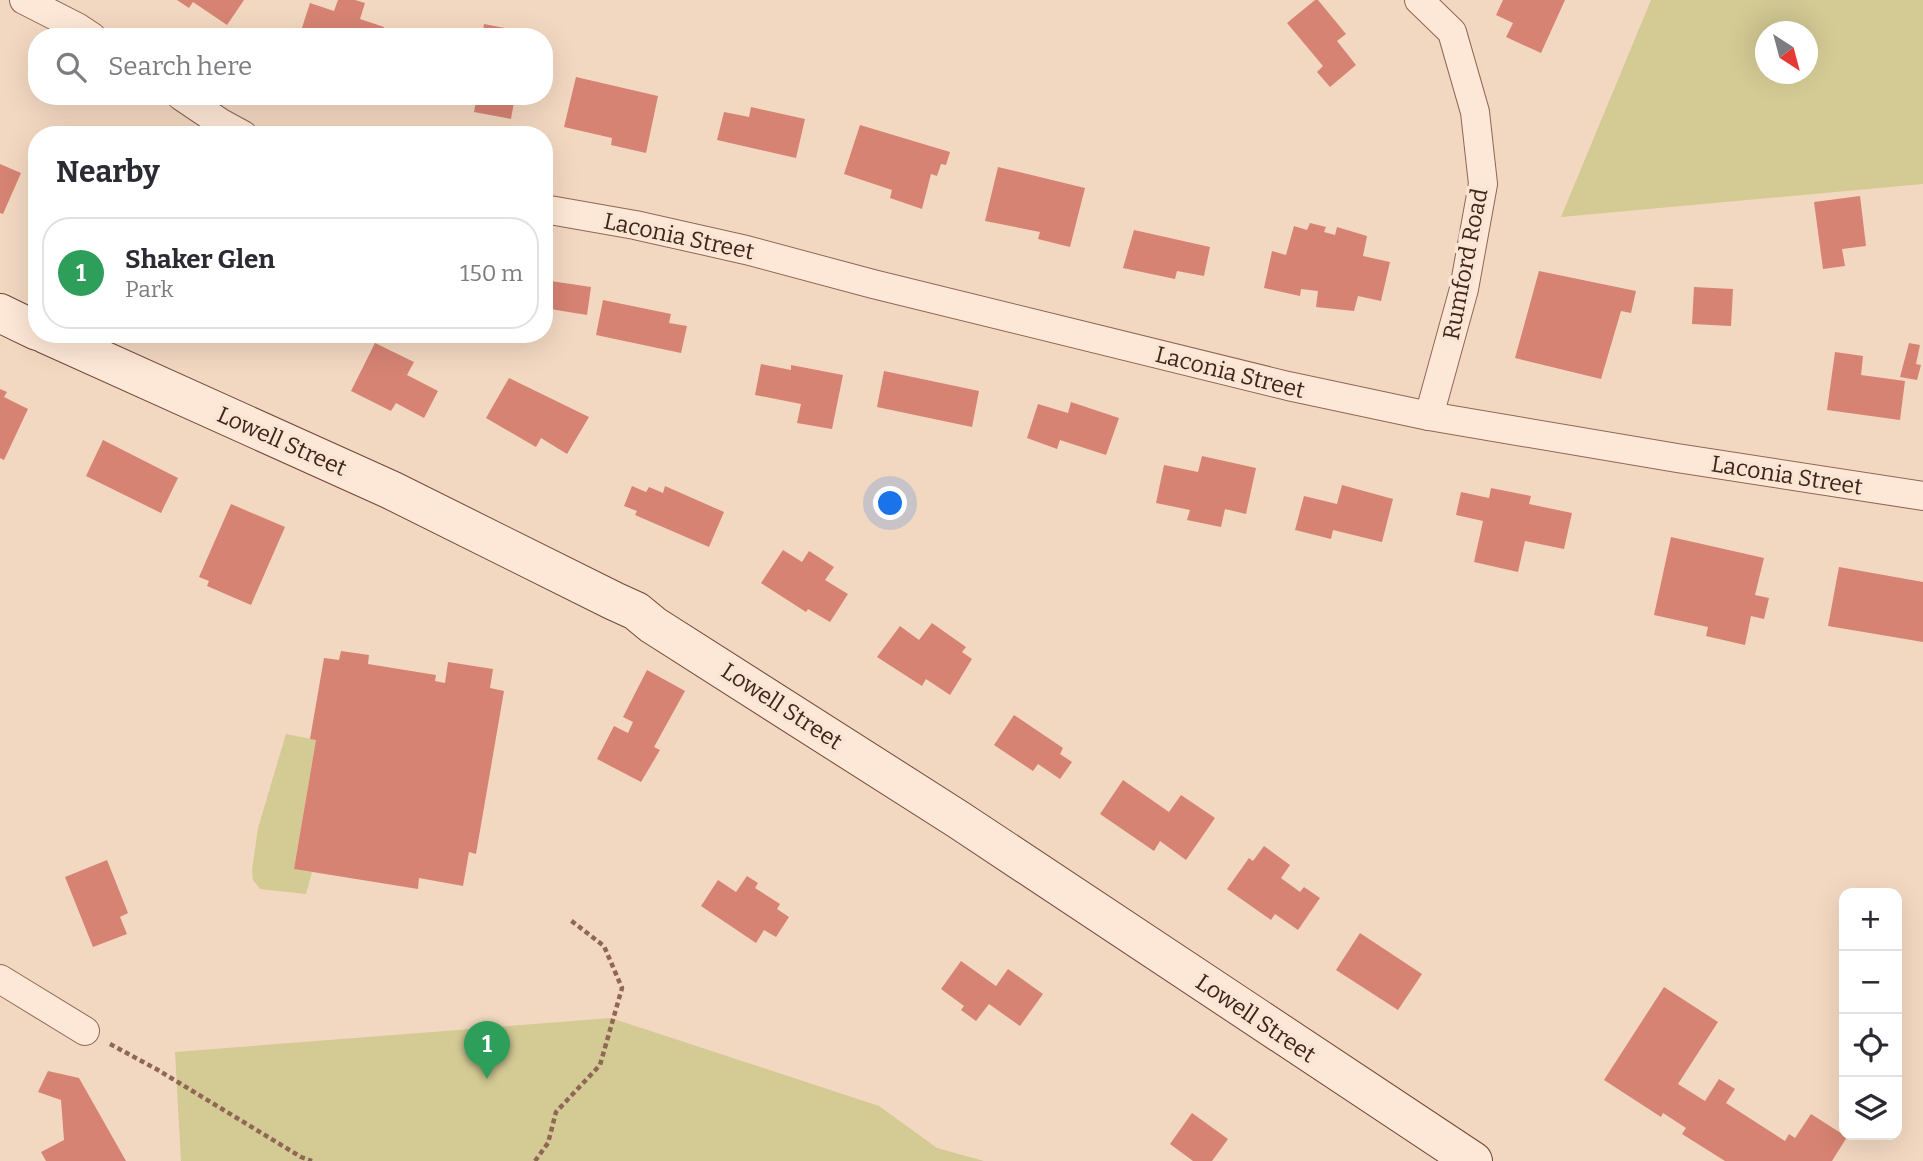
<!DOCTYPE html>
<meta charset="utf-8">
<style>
body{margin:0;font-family:Bitter,serif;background:#f7f7f7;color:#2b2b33}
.controls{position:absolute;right:21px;bottom:21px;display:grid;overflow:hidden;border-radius:14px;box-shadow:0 7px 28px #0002}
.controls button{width:63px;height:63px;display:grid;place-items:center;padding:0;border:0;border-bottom:2px solid #e1e1e2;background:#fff;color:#2b2b33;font:35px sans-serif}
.compass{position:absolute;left:1755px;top:21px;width:63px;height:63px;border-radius:50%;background:#fff;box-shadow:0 7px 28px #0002;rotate:144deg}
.you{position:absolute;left:891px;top:504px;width:24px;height:24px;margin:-18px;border:5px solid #fff;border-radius:50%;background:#1a73e8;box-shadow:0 0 0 10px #1a73e833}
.badge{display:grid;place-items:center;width:46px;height:46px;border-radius:50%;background:#a61e42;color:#fff;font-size:23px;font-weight:700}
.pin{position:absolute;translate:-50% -58px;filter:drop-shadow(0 2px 4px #0008)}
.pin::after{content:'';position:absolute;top:37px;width:24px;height:21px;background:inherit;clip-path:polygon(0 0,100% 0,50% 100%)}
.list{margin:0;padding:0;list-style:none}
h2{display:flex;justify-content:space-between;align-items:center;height:91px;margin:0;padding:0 28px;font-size:30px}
h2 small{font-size:23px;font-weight:400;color:#7c7c81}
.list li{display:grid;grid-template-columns:46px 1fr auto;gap:21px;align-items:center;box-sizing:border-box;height:112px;margin:0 14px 14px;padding:0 14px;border:2px solid #e1e1e2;border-radius:28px}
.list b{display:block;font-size:26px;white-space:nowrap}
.list p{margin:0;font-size:23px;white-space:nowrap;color:#7c7c81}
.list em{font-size:23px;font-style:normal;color:#7c7c81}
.icon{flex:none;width:38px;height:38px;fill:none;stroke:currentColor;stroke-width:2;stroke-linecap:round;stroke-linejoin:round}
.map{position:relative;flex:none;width:1923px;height:1161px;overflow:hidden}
.search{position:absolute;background:#fff;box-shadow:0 7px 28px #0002;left:28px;top:28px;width:525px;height:77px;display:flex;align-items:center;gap:18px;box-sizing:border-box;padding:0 24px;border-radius:28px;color:#7c7c81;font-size:26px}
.panel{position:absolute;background:#fff;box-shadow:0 7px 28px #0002;left:28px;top:126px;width:525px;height:217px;border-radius:28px}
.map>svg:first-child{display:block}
.green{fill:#d3ca94;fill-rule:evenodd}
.building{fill:#d68373}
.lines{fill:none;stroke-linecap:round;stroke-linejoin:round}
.street-casing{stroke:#906656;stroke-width:30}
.secondary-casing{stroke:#714739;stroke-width:40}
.path{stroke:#906656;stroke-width:4.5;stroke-dasharray:5 3.5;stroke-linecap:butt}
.street{stroke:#fde7d6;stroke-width:28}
.secondary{stroke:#fde7d6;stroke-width:38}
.labels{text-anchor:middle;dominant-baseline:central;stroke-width:7;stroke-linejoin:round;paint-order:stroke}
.street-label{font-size:23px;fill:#3e241c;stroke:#fae4d2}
</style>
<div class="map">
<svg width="1923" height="1161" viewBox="0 0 1923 1161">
<rect width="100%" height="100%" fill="#f3d8c1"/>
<g class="green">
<path d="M1651 0H1923V184L1561 217ZM1766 32H1808V74H1766Z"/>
<path d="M286 734 316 740 294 869 312 872 306 894 260 889 253 880 252 870 258 828Z"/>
<path d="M611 1018 879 1106 937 1148 984 1161H181L175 1052Z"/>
</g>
<g class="building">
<path d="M177 0H244L227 25 193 2 189 8Z"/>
<path d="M338 0H355L365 3 360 19 384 27 381 37H299L310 3 334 11Z"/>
<path d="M1315 0H1318L1346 34 1337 41 1356 65 1330 87 1317 72 1323 66 1287 23Z"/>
<path d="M1503 0H1565L1541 53 1506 37 1513 23 1496 15Z"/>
<path d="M484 24 516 30 515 37H482Z"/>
<path d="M576 77 658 96 646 153 611 145 612 138 564 127Z"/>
<path d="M477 96H515L511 119 474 112Z"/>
<path d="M751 107 805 119 796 158 717 140 724 112 749 117Z"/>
<path d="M860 125 950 152 946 165 941 164 937 176 931 174 922 209 890 198 892 190 844 174Z"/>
<path d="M0 164 21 173 3 214 0 213Z"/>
<path d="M998 167 1085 188 1070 247 1038 239 1040 232 985 221Z"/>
<path d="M1860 196 1866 246 1842 249 1845 266 1823 269 1814 202Z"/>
<path d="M1310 223 1326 227 1324 232 1335 235 1337 227 1367 236 1363 256 1390 262 1381 301 1358 296 1354 311 1316 307 1318 291 1301 289 1300 296 1264 288 1272 251 1286 255 1294 226 1307 230Z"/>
<path d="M1134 230 1210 247 1204 276 1177 271 1175 279 1123 268Z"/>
<path d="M1539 271 1636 291 1631 313 1621 311 1601 379 1515 358Z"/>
<path d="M544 280 591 287 587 315 544 308Z"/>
<path d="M1694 287 1733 289 1731 326 1692 324Z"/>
<path d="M603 300 671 314 669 323 687 326 681 353 596 335Z"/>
<path d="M375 343 414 362 407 375 438 391 424 418 396 403 391 411 351 391Z"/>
<path d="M1909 343 1920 345 1916 364 1921 365 1917 380 1900 377Z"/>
<path d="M1835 352 1863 356 1861 375 1905 381 1900 420 1827 410Z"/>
<path d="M761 364 791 370V365L843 375 832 429 797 423 801 404 755 395Z"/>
<path d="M884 371 979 391 972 427 877 407Z"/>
<path d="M509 378 589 417 567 454 541 438 536 447 486 418Z"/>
<path d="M0 389 7 392 4 397 28 409 4 460 0 458Z"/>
<path d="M1071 402 1119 418 1106 455 1060 440 1057 449 1027 438 1038 404 1068 413Z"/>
<path d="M103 440 178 478 161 513 86 476Z"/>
<path d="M1202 456 1256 468 1246 514 1225 509 1221 527 1187 520 1190 510 1156 503 1164 465 1198 472Z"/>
<path d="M1342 485 1393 499 1382 542 1333 530 1331 539 1295 530 1304 496 1337 504Z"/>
<path d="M632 486 646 492 649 487 663 493 665 486 724 512 709 547 635 515 637 511 624 506Z"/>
<path d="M1491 488 1531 496 1529 504 1572 513 1564 549 1525 541 1518 572 1474 562 1483 521 1456 515 1461 492 1489 498Z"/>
<path d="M231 504 285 527 251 605 207 586 209 581 199 577Z"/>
<path d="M1671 537 1764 558 1755 595 1769 598 1764 619 1751 616 1745 645 1706 636 1708 627 1654 615Z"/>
<path d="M783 550 802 562 809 551 834 567 825 580 848 594 830 622 808 609 806 612 761 583Z"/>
<path d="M1839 567 1923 582V642L1828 626Z"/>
<path d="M932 623 966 647 962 652 972 659 950 695 926 679 922 686 877 657 900 626 919 640Z"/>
<path d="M341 651 369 655 368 664 436 675 435 681 445 683 448 662 493 669 490 688 504 691 476 854 469 852 463 886 419 878 418 889 294 869 316 740 310 739 324 658 339 660Z"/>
<path d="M647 670 685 691 654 747 660 750 641 782 597 759 614 726 628 733 633 722 623 717Z"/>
<path d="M1014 715 1063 748 1060 754 1072 762 1060 779 1038 764 1033 771 994 745Z"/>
<path d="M1123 780 1169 812 1181 795 1215 818 1186 860 1160 841 1154 851 1100 814Z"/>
<path d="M1264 846 1290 865 1281 878 1300 892 1304 887 1320 898 1298 930 1275 914 1271 920 1227 889 1249 858 1253 861Z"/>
<path d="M107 860 128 913 120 917 127 934 93 947 65 877Z"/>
<path d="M747 876 758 883 755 888 780 904 777 909 789 917 776 937 764 930 756 943 701 906 718 880 736 892Z"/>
<path d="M1360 933 1422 974 1398 1010 1336 970Z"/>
<path d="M961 961 996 986 1008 969 1043 994 1020 1026 989 1004 976 1021 961 1010 964 1006 941 989Z"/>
<path d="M1664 987 1718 1022 1678 1084 1705 1101 1719 1079 1735 1089 1726 1103 1785 1141 1789 1134 1795 1138 1811 1114 1847 1137 1832 1161H1725L1682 1134 1686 1128 1663 1113 1661 1117 1604 1080Z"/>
<path d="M48 1071 79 1078 126 1161H46L41 1152 64 1140 61 1100 38 1092Z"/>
<path d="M1192 1113 1228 1139 1212 1161H1193L1170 1144Z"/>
</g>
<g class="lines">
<defs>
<g id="street">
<path d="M24 0 77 27 92 37"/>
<path d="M1419 0 1452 32 1475 112 1483 184 1464 289 1429 416"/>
<path d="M181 96 221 123 243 135"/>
<path d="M544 209 635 225 746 250 873 284 1288 386 1429 416 1677 458 1923 496"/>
<path d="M0 979 85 1031"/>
</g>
<g id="secondary">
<path d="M0 313 37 331"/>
<path d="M45 334 391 490 614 601 636 611 653 625 959 820 1473 1161"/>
</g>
</defs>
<use href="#street" class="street-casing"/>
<use href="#secondary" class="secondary-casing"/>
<g class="path">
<path d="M110 1044 158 1070 301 1157 312 1161"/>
<path d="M535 1161 548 1143 556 1112 600 1065 622 988 604 946 569 919"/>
</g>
<use href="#street" class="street"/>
<use href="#secondary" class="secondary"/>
</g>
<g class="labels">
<g class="street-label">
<text transform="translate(679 236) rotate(12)">Laconia Street</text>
<text transform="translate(1465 264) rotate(-79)">Rumford Road</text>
<text transform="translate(1230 372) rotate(14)">Laconia Street</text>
<text transform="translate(282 441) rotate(24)">Lowell Street</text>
<text transform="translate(1787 475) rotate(9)">Laconia Street</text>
<text transform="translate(782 706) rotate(33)">Lowell Street</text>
<text transform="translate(1256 1018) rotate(34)">Lowell Street</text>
</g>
</g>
</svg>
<div class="controls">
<button>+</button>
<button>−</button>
<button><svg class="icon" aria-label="locate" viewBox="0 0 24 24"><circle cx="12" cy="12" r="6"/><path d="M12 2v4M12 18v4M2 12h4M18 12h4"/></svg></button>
<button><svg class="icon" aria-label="layers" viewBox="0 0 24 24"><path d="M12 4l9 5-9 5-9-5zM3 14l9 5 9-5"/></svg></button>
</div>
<svg class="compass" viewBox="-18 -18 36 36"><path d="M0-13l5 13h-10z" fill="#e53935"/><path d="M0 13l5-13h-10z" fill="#7c7c81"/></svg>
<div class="you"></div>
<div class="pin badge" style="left:487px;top:1079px;background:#2e9e5b">1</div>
<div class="search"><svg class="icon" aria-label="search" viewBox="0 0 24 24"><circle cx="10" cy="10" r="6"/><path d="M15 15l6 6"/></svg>Search here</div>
<section class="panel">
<h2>Nearby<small></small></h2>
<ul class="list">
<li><span class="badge" style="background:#2e9e5b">1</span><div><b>Shaker Glen</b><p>Park</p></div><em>150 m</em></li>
</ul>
</section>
</div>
